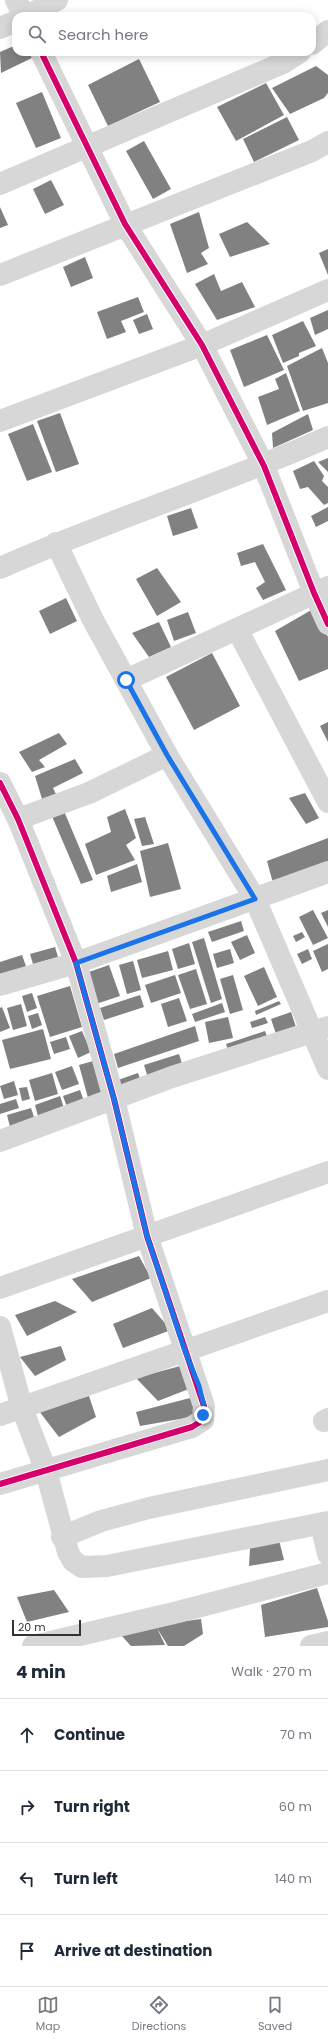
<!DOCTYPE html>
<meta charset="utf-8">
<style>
body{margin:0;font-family:Poppins,sans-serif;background:#f2f2f3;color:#1f2937}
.scale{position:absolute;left:12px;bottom:10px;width:69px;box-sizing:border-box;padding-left:4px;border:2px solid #333;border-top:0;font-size:11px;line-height:14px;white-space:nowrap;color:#333;-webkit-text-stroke:3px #fff;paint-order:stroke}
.stop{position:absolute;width:12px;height:12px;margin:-9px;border:3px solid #1a73e8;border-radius:50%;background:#fff}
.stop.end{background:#1a73e8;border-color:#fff;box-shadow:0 1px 4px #0008}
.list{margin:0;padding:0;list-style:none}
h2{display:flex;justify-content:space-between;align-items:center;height:52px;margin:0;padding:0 16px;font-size:17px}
h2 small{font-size:13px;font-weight:400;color:#747a83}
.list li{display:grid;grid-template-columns:26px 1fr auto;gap:12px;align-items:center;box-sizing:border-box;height:72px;padding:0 16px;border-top:1px solid #e0e1e3}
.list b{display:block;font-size:15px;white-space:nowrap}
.list em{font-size:13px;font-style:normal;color:#747a83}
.icon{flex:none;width:22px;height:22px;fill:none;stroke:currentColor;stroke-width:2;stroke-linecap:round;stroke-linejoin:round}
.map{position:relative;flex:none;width:328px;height:1646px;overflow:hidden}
.search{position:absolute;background:#fff;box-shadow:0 2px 10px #0003;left:12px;right:12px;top:12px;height:44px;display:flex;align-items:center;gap:10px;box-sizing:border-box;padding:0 14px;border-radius:12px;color:#747a83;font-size:15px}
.sheet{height:340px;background:#fff}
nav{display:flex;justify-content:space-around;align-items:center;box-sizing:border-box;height:56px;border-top:1px solid #e0e1e3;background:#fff;font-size:11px;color:#747a83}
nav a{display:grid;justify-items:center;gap:2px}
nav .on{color:#7a7a7a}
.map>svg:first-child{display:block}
.building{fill:#818181}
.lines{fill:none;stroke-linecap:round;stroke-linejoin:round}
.minor{stroke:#d7d7d7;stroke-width:22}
.tertiary{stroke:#d7d7d7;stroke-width:22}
.cycleway-casing{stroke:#fff;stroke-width:8}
.cycleway{stroke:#d6006c;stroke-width:6}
.route{stroke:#1a73e8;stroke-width:5}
</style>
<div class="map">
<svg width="328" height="1646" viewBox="0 0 328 1646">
<rect width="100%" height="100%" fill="#fff"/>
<g class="building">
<path d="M16 45V52H35L36 56 1 73 0 52Z"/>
<path d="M139 59 160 102 108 126 88 85Z"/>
<path d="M316 66 328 75V93L324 98 290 114 272 88Z"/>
<path d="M266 83 284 115 236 141 217 107Z"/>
<path d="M42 92 61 138 36 148 16 103Z"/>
<path d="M287 117 299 140 254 162 243 139Z"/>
<path d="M144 141 171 189 153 199 126 151Z"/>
<path d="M51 180 64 205 45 214 33 189Z"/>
<path d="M0 207 8 225 0 228Z"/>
<path d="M199 212 209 248 201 253 208 264 187 273 170 224Z"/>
<path d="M247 222 270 244 230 257 219 234Z"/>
<path d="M328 249V275L319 253Z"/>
<path d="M85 257 93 278 71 287 63 267Z"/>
<path d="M214 274 221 291 242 282 255 307 217 320 195 284Z"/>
<path d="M138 297 144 312 121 321 126 332 107 339 97 312Z"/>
<path d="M328 310V329L315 335 310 318Z"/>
<path d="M147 314 153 329 139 334 133 320Z"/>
<path d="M303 321 316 346 299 353V356L283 363 272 335Z"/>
<path d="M267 335 284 370 244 387 230 350Z"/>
<path d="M322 348 328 363V403L303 411 287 366Z"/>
<path d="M286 373 300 411 267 425 258 397 279 389 275 379Z"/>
<path d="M60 413 79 464 56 472 37 421Z"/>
<path d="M308 414 313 430 273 448 272 433Z"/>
<path d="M33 424 52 472 27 481 8 434Z"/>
<path d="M328 458V472L318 462Z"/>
<path d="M314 461 324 476 322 481 328 487V503L324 505 308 487 300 489 293 471Z"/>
<path d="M328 507V521L316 527 311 516Z"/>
<path d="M191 508 198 528 173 536 167 516Z"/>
<path d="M263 544 286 590 263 600 256 588 265 582 255 562 241 566 237 553Z"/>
<path d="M157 568 181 602 157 616 136 579Z"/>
<path d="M66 598 77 621 50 634 39 611Z"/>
<path d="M313 609 328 637V669L299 681 275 631Z"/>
<path d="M188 612 196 633 174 641 167 620Z"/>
<path d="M159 622 171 647 149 657 132 633Z"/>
<path d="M212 653 240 706 194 730 166 677Z"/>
<path d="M328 722V742L320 726Z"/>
<path d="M59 733 67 744 39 760 45 767 32 772 19 752Z"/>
<path d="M75 759 83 773 53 788 58 798 43 802 35 776Z"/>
<path d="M305 793 319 818 306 824 289 798Z"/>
<path d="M125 809 136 838 126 845 135 860 96 875 85 844 111 832 107 817Z"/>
<path d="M64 811 93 880 81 884 51 814Z"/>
<path d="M145 817 154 844 142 846 134 819Z"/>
<path d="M328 838V862L273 883 267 861Z"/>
<path d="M168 843 181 889 150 897 140 851Z"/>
<path d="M137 864 142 882 111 892 107 876Z"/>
<path d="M313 910 328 938 313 945 299 917Z"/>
<path d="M328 910V927L321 913Z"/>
<path d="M241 921 244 931 212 942 208 932Z"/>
<path d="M302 932 305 937 296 942 293 936Z"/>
<path d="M247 935 255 953 240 960 231 942Z"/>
<path d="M204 938 222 999 211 1003 192 942Z"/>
<path d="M189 943 195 964 178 969 172 949Z"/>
<path d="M328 944V969L322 972 313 951Z"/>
<path d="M55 947 58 957 33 964 30 954Z"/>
<path d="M230 949 234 963 217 968 213 954Z"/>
<path d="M308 949 312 959 302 964 297 954Z"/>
<path d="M168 951 173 970 142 978 137 960Z"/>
<path d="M22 955 27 969 0 978V962Z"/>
<path d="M133 961 141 990 127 994 119 965Z"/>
<path d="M109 965 120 996 96 1004 86 973Z"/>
<path d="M264 967 277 997 258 1006 244 976Z"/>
<path d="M196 969 207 1004 190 1009 178 975Z"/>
<path d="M175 975 181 993 151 1003 145 985Z"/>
<path d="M233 975 243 1010 230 1014 220 979Z"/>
<path d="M70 986 82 1027 50 1037 37 996Z"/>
<path d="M32 993 37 1008 27 1012 22 996Z"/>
<path d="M140 995 144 1007 104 1020 100 1008Z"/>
<path d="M179 998 187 1021 168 1027 161 1004Z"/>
<path d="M279 1001 281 1004 256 1015 255 1011Z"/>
<path d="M222 1003 225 1012 195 1022 192 1014Z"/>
<path d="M21 1004 27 1026 13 1030 7 1008Z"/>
<path d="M2 1007 10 1028 0 1032V1008Z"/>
<path d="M291 1012 296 1027 276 1034 271 1019Z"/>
<path d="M38 1013 42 1025 32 1029 28 1016Z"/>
<path d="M228 1017 233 1038 209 1043 205 1022Z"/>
<path d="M265 1017 268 1023 252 1028 250 1022Z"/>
<path d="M195 1026 199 1041 118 1068 114 1054Z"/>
<path d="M43 1029 51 1059 10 1069 2 1040Z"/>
<path d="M82 1031 91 1052 78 1058 69 1036Z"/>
<path d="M265 1031 269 1042 230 1056 226 1044Z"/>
<path d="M66 1037 70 1049 54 1054 50 1042Z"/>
<path d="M179 1054 184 1070 149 1081 144 1065Z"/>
<path d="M93 1061 102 1094 88 1098 79 1065Z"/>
<path d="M72 1066 79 1084 62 1090 55 1072Z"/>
<path d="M52 1073 58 1094 35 1101 29 1080Z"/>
<path d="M138 1073 142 1084 121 1091 118 1080Z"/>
<path d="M14 1081 18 1095 4 1099 0 1086Z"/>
<path d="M27 1087 30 1099 22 1101 19 1088Z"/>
<path d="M80 1090 85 1104 68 1110 63 1096Z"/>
<path d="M60 1096 65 1111 39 1120 35 1105Z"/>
<path d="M16 1099 19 1108 0 1114V1104Z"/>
<path d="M31 1108 35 1120 10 1127 7 1115Z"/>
<path d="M139 1256 151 1278 92 1302 72 1279Z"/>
<path d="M55 1301 77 1312 27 1336 15 1315Z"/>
<path d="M152 1308 171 1330 123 1348 113 1324Z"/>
<path d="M61 1346 66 1360 35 1376 20 1357Z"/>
<path d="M180 1366 199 1385 158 1401 136 1378Z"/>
<path d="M89 1396 96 1417 59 1437 39 1411Z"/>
<path d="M190 1398 203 1415 140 1426 136 1412Z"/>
<path d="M279 1540 284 1560 249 1566 250 1548Z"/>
<path d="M317 1588 328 1621V1627L265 1637 261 1605Z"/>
<path d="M54 1590 69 1612 27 1622 17 1597Z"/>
<path d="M201 1619 203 1634 184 1646H168L157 1628 165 1645 131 1646 121 1635 156 1625Z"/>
</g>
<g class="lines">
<g class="minor">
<path d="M16 0 24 16"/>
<path d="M27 16 57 0"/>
<path d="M0 28 16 21"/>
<path d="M312 44 328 31"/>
<path d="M41 52 125 224 202 345 264 466 314 593 328 624"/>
<path d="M0 184 283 63 300 52"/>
<path d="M0 275 312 151 328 142"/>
<path d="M0 421 202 345 328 290"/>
<path d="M56 543 93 620 167 755 255 899 328 1069"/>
<path d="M0 568C108 520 220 485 328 437"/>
<path d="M237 629 328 802"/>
<path d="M126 680 328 587"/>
<path d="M0 783 18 819 76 963 114 1099 147 1236 204 1406 203 1420 192 1427 0 1484"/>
<path d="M18 819 89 793 167 755"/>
<path d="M0 1141 172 1077 328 1027"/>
<path d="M0 1288 328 1172"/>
<path d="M0 1327 22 1408 46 1471 68 1552 73 1561 82 1567 107 1566 328 1522"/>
<path d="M0 1415 328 1301"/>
<path d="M324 1421 328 1419"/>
<path d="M321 1524 328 1554"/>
<path d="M62 1537 101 1521 149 1508 328 1470"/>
<path d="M33 1646 178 1612 328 1573"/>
<path d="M311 1646 328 1642"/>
</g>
<path class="tertiary" d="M0 985 76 963 328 872"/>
<defs>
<g id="cycleway">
<path d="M41 52 125 224 202 345 264 466 314 593 328 624"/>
<path d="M0 783 18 819 76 963 114 1099 147 1236 204 1406 203 1420 192 1427 0 1484"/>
</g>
</defs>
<use href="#cycleway" class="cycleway-casing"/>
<use href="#cycleway" class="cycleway"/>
</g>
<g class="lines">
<path class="route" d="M126 680 167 755 255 899 76 963 114 1099 147 1236 185 1351 199 1386 204 1406 203 1415"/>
</g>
</svg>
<div class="scale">20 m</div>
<div class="stop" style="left:126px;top:680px"></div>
<div class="stop end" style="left:203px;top:1415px"></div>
<div class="search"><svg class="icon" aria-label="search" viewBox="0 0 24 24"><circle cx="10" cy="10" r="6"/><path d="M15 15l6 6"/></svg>Search here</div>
</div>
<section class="sheet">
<h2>4 min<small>Walk · 270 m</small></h2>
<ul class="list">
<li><svg class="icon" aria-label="ahead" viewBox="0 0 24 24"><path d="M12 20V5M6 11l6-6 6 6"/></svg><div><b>Continue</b></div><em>70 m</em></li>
<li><svg class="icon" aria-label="right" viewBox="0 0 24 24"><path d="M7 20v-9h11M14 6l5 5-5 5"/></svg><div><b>Turn right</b></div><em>60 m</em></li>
<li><svg class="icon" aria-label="left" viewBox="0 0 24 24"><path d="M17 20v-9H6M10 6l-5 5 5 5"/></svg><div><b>Turn left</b></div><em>140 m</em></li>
<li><svg class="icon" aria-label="arrive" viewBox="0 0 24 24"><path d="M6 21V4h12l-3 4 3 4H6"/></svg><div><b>Arrive at destination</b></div></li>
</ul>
</section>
<nav>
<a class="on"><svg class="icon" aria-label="map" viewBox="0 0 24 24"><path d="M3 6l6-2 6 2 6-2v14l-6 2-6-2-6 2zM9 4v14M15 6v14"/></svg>Map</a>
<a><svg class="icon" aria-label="directions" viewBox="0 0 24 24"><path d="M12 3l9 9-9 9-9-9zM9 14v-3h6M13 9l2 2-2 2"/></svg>Directions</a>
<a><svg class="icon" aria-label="saved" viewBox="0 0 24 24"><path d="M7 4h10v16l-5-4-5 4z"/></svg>Saved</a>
</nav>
